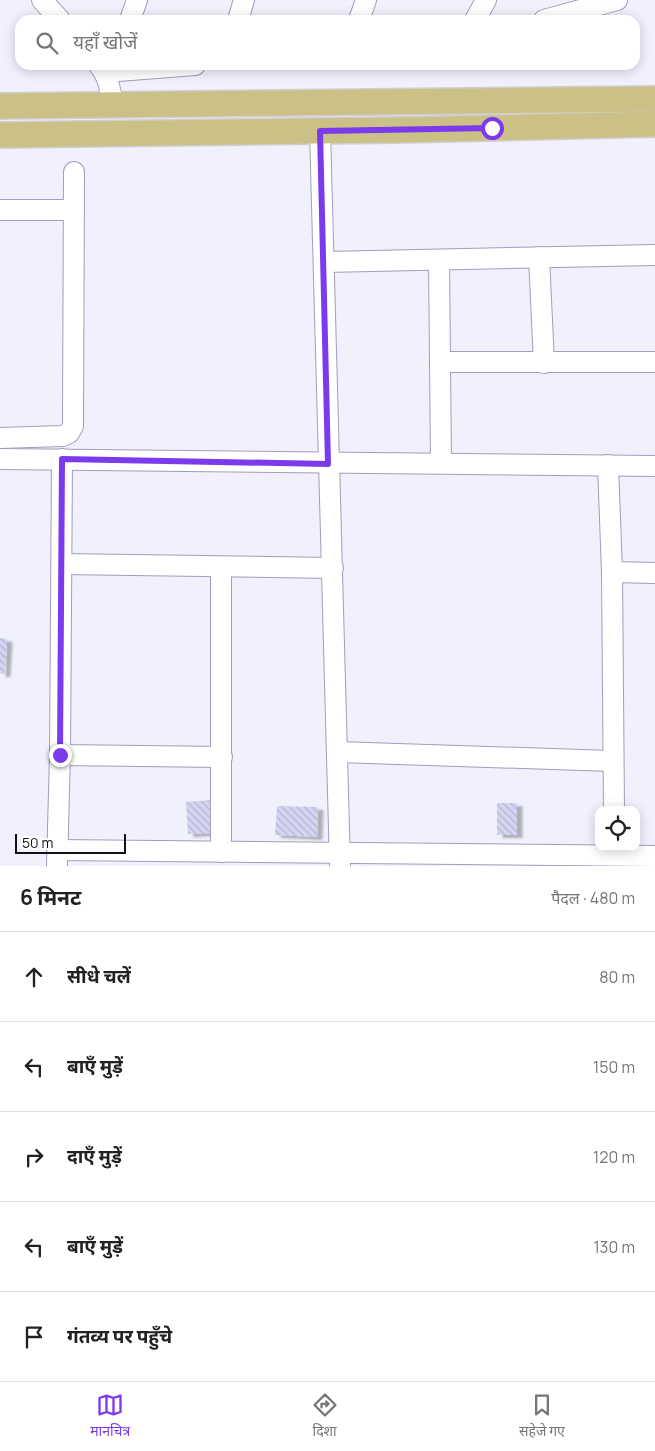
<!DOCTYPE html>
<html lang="hi">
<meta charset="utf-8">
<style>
body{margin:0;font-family:Manrope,"Noto Sans Devanagari",sans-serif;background:#f6f6f6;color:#222}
.controls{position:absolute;right:15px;bottom:15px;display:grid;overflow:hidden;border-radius:10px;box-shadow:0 2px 12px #0003}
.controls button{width:45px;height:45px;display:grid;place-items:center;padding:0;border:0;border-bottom:1px solid #e0e0e0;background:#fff;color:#222;font:25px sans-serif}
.scale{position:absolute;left:15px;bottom:12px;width:111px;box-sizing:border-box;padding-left:5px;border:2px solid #110f1a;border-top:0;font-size:14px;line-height:18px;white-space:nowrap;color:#110f1a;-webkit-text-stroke:4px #fff;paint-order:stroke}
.stop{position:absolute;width:15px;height:15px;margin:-11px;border:4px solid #7c3aed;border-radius:50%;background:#fff}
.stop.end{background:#7c3aed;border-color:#fff;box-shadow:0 1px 5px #0008}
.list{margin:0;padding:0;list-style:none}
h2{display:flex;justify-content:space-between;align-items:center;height:65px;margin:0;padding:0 20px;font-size:21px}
h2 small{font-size:16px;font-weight:400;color:#767676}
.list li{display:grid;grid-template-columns:32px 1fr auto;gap:15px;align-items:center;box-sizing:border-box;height:90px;padding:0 20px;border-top:1px solid #e0e0e0}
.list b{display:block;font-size:19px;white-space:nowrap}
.list em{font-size:16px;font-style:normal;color:#767676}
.icon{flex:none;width:28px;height:28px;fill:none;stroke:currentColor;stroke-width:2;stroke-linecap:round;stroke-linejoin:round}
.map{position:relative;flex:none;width:655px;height:866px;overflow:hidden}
.search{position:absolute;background:#fff;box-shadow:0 2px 12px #0003;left:15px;right:15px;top:15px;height:55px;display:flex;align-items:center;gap:12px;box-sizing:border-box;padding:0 18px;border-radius:15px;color:#767676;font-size:19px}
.sheet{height:515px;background:#fff}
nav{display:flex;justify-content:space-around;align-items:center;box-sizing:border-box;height:70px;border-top:1px solid #e0e0e0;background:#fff;font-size:14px;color:#767676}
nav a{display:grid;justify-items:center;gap:2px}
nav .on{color:#7c3aed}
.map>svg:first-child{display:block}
.building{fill:url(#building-back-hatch);filter:url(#shadow)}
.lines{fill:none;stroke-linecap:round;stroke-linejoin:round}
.minor-casing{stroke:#a19ebc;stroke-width:22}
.major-casing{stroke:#cfcfd1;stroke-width:28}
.minor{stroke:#fff;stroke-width:20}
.major{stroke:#cbc187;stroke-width:25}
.route{stroke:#7c3aed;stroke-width:6}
</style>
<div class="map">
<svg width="655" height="866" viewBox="0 0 655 866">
<defs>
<pattern id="building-back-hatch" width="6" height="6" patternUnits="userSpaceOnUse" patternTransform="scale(1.25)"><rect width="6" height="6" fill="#d4d4f3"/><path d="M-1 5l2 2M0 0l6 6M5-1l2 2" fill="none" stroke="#b5b5d0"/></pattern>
<filter id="shadow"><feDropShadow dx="5.5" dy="3" stdDeviation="1" flood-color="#0004"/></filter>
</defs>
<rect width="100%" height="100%" fill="#f1f0fd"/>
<g class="building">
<path d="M0 638 7 639 5 674H0Z"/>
<path d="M210 800 212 833 188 834 186 802Z"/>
<rect x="497" y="803" width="20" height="32"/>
<path d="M277 806 318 807 317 837 275 835Z"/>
</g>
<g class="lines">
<defs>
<g id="minor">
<path d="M42 0 60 20"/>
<path d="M130 20 137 0"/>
<path d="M238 20 244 0"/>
<path d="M359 20 366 0"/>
<path d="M475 20 486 0"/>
<path d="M544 20 617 0"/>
<path d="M99 65C109 77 110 90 113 105"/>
<path d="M105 72 195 65"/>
<path d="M320 131 340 866"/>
<path d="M0 210H74"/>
<path d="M539 257 544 363"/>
<path d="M439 260 441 463"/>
<path d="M325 262 655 255"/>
<path d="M442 362H655"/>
<path d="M0 438 63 436 69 433 73 426 74 172"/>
<path d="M0 459 655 466"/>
<path d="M608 465 612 572 614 810"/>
<path d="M62 564 333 568"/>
<path d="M221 567V852"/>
<path d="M612 572 655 573"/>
<path d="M338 752 612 761"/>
<path d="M60 755 222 757"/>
<path d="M58 850 655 856"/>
<path d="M57 866 60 755 62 459"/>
</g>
<g id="major">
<path d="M0 106 655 99"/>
<path d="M0 135 398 130 655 124"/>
</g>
</defs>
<use href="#minor" class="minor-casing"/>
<use href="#major" class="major-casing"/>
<use href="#minor" class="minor"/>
<use href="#major" class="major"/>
</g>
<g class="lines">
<path class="route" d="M60 755 62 459 328 464 320 131 492 128"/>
</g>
</svg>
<div class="controls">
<button><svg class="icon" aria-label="locate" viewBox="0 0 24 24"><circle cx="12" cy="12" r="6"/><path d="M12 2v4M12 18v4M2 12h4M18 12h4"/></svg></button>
</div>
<div class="scale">50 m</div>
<div class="stop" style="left:492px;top:128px"></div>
<div class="stop end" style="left:60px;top:755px"></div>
<div class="search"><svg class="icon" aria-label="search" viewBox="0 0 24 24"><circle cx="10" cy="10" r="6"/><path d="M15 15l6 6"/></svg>यहाँ खोजें</div>
</div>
<section class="sheet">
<h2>6 मिनट<small>पैदल · 480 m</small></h2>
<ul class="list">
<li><svg class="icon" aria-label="ahead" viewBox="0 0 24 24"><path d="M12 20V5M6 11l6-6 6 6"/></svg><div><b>सीधे चलें</b></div><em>80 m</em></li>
<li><svg class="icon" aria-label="left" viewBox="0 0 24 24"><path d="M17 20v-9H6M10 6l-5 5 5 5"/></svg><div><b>बाएँ मुड़ें</b></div><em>150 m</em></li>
<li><svg class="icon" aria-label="right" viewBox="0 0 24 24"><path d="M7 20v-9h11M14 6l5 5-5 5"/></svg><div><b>दाएँ मुड़ें</b></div><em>120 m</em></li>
<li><svg class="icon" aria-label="left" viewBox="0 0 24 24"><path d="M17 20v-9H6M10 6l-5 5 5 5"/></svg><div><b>बाएँ मुड़ें</b></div><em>130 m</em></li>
<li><svg class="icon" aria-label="arrive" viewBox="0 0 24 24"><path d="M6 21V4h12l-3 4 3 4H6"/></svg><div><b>गंतव्य पर पहुँचे</b></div></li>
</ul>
</section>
<nav>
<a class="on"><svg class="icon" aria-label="map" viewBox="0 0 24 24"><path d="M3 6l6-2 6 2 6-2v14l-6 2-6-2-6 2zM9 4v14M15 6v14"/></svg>मानचित्र</a>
<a><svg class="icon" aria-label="directions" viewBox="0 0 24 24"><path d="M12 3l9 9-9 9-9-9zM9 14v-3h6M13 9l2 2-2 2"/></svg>दिशा</a>
<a><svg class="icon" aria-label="saved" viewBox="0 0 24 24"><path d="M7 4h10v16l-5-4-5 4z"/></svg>सहेजे गए</a>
</nav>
